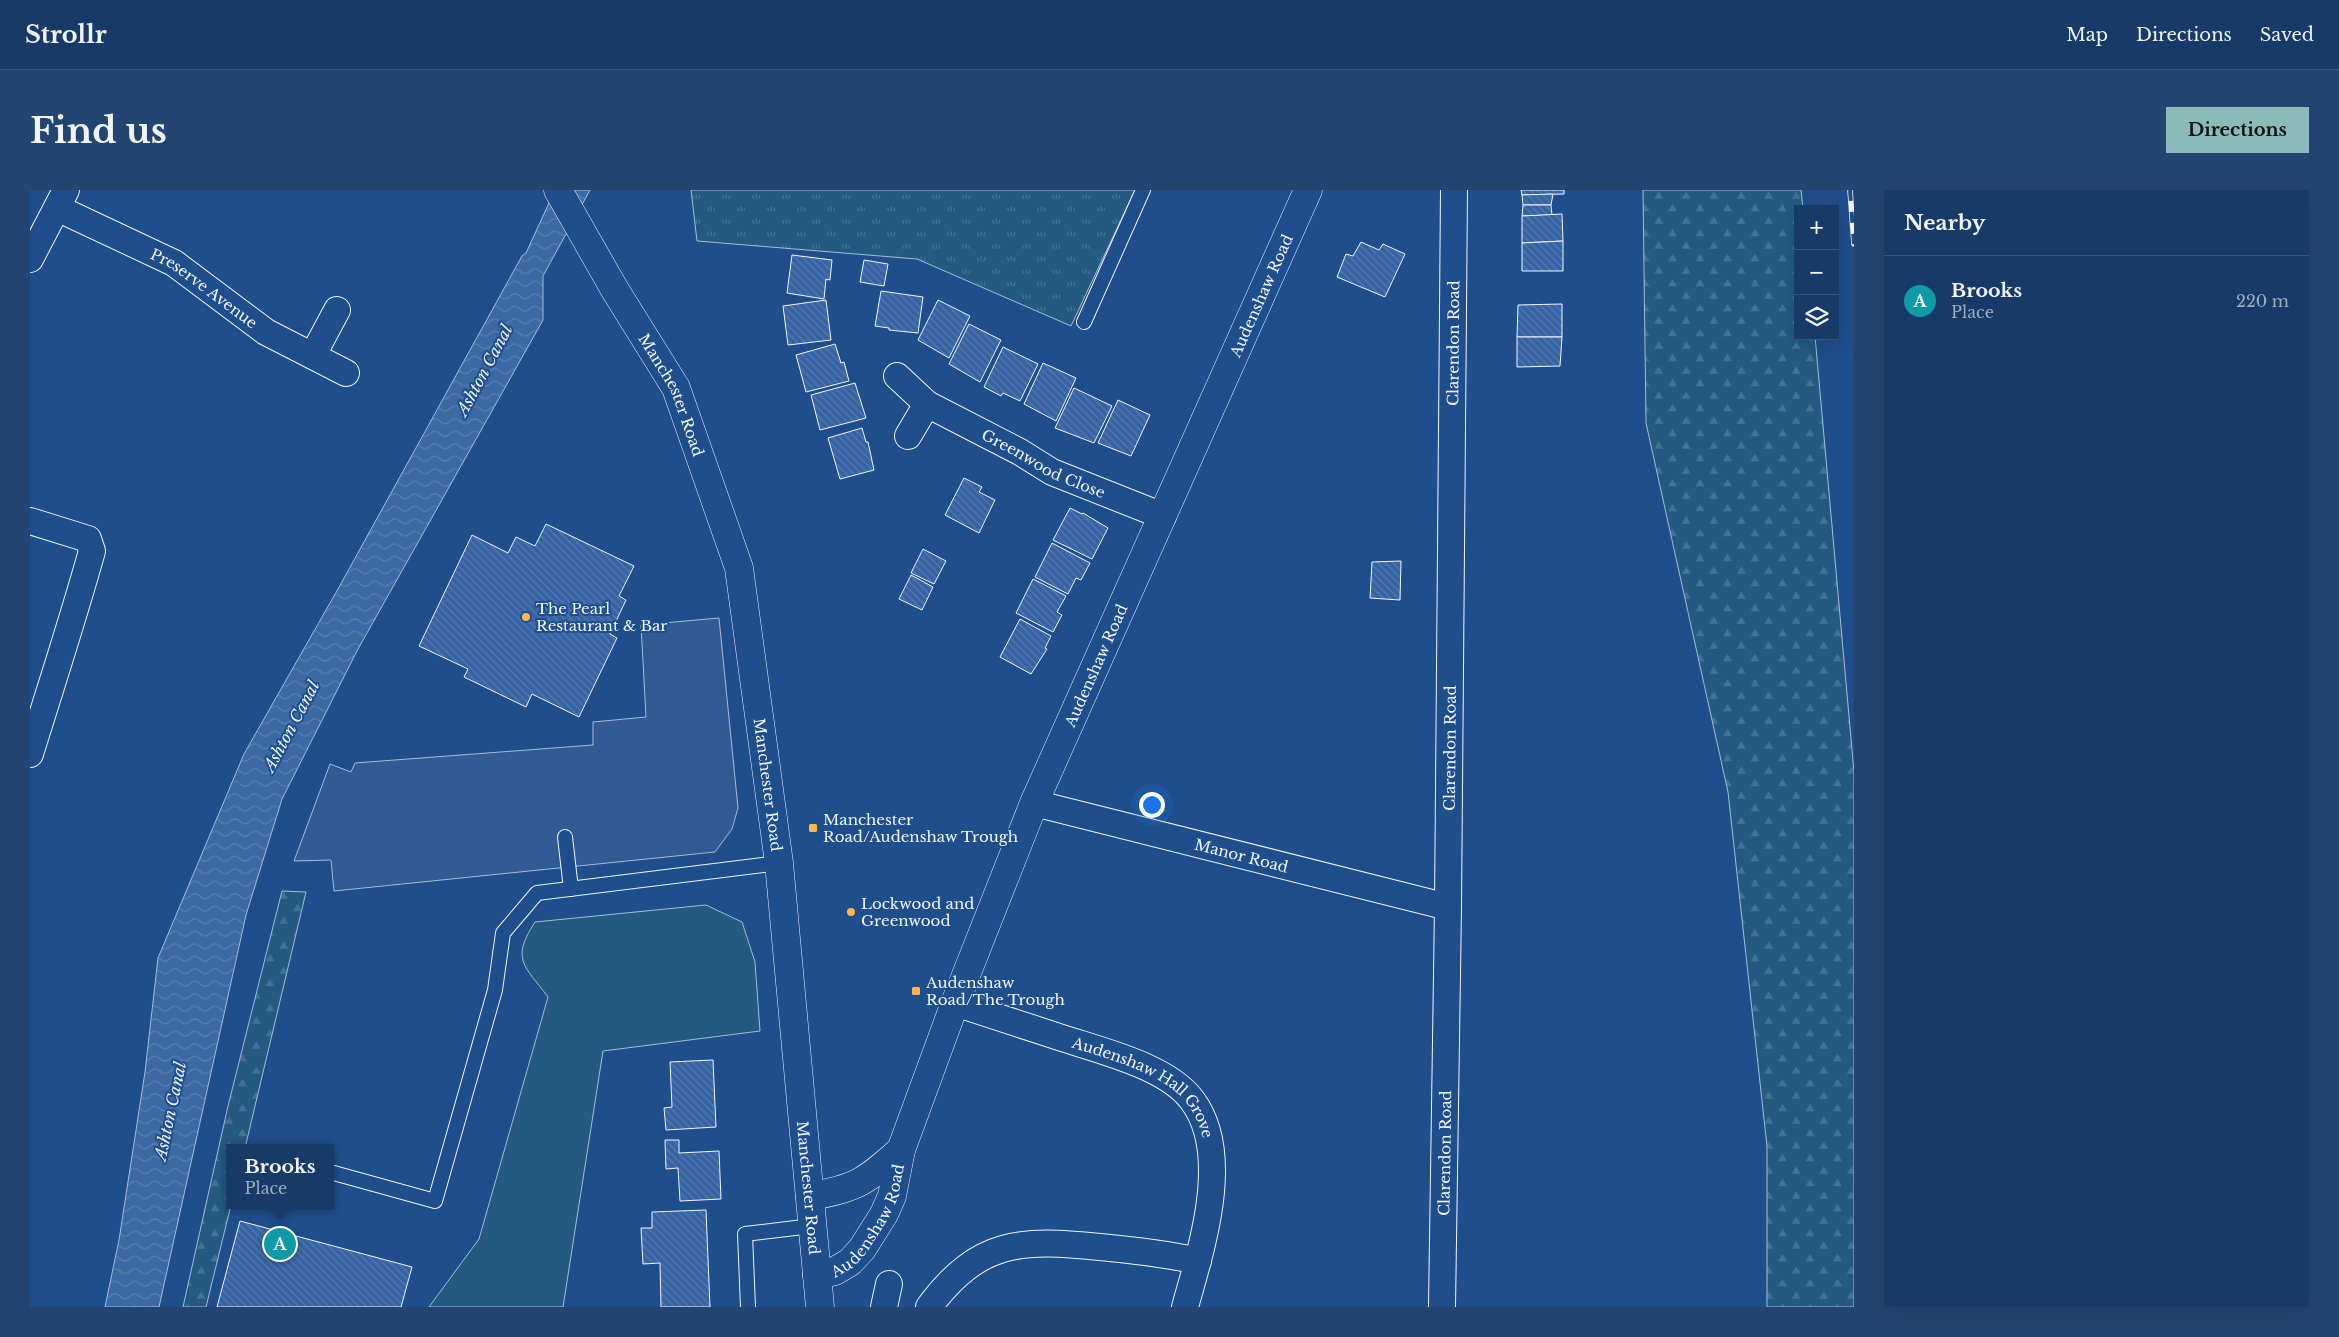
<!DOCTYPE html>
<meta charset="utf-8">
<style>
body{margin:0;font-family:"Libre Baskerville",serif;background:#244571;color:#f1f3f6}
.controls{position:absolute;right:15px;top:15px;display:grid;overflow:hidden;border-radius:0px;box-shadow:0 5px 20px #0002}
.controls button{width:45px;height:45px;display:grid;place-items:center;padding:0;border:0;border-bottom:1px solid #36547d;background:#173a69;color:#f1f3f6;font:25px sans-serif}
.you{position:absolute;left:1121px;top:614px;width:18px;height:18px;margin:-12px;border:4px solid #fff;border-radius:50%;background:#1a73e8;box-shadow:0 0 0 8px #1a73e833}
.badge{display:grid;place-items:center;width:32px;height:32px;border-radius:50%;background:#8bbbb9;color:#fff;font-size:16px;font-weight:700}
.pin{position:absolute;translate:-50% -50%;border:2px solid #fff;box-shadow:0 1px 5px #0006}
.popup{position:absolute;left:196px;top:954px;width:108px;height:65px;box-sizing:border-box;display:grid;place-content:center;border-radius:0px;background:#173a69;filter:drop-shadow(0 1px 4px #0005);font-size:16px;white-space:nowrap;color:#9eadc0}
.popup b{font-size:19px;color:#f1f3f6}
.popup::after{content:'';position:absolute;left:50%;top:100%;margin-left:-10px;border:10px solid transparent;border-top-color:#173a69}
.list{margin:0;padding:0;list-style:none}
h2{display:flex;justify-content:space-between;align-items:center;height:65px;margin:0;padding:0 20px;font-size:21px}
h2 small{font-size:16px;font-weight:400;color:#9eadc0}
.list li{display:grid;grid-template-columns:32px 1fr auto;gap:15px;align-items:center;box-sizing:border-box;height:90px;padding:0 20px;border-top:1px solid #36547d}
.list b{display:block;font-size:19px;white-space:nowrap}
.list p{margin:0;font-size:16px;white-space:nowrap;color:#9eadc0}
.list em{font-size:16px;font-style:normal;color:#9eadc0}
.icon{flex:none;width:28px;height:28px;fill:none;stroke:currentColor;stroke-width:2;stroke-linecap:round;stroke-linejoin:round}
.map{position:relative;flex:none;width:1824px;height:1117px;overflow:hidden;border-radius:0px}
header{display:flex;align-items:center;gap:30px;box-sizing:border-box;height:70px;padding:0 25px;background:#173a69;border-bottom:1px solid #36547d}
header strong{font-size:24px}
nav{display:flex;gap:28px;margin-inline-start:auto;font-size:18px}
.intro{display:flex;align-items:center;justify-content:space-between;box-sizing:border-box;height:120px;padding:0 30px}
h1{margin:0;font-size:35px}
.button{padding:12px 22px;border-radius:0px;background:#8bbbb9;color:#111;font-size:18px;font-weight:700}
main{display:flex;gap:30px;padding:0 30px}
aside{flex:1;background:#173a69;border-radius:0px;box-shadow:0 5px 20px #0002}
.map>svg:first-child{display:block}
.grass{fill:#245a82;stroke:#a8bbd7}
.forest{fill:url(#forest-firs);stroke:#a8bbd7}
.park{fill:url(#park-tufts);stroke:#a8bbd7}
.parking{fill:#305b95;stroke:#a8bbd7}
.water{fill:url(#water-waves);stroke:#a8bbd7}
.building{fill:url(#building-back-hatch);stroke:#f2f6ff}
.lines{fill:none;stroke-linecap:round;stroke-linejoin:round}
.lane-casing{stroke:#f2f6ff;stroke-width:16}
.street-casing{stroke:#f2f6ff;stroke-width:28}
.secondary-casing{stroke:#f2f6ff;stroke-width:29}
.highway-casing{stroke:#f2f6ff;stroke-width:29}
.lane{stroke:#1f4e8c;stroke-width:14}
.street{stroke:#1f4e8c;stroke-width:26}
.secondary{stroke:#1f4e8c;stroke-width:28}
.highway{stroke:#1f4e8c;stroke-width:28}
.rail-casing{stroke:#f2f6ff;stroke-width:5.5}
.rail{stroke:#1f4e8c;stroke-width:4;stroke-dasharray:11;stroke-linecap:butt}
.poi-dot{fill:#ffb74d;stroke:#1f4e8c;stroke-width:2}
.labels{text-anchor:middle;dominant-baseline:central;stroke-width:4;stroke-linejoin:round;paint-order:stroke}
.street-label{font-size:15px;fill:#f2f6ff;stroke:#1f4e8c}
.poi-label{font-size:15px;fill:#f2f6ff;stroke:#1f4e8c;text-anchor:start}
.water-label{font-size:16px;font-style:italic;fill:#f2f6ff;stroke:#1f4e8c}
</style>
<header>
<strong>Strollr</strong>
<nav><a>Map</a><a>Directions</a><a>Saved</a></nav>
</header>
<div class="intro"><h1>Find us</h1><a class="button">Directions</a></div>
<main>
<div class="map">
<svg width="1824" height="1117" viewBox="0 0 1824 1117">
<defs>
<pattern id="forest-firs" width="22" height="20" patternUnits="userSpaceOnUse" patternTransform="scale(1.25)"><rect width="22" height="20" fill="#245a82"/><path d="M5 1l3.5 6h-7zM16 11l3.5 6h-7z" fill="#447295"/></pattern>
<pattern id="park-tufts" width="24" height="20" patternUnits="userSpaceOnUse" patternTransform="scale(1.25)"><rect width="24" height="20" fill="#245a82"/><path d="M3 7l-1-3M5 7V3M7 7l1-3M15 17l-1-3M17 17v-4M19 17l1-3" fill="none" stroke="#447295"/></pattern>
<pattern id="water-waves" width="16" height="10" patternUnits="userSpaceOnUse" patternTransform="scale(1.25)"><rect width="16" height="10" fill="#3b69a3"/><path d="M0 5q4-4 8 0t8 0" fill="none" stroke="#587fb1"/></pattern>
<pattern id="building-back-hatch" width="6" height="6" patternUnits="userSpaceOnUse" patternTransform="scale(1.25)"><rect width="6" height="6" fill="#3563a3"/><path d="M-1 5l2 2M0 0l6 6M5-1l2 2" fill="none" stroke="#537ab1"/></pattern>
</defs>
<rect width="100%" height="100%" fill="#1f4e8c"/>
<path class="grass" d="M676 715 712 732 725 772 730 841 573 861 533 1117H399L449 1049 518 807C495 776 480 770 505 732Z"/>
<g class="forest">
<path d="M1613 0H1771L1773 19H1768V146H1785L1824 582V1117H1737V956L1698 602 1616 233Z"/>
<path d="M252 701 276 702 215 958H200L201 1015 176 1117H153L198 916Z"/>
</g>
<path class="park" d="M661 0H1105L1041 136 887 69 667 51Z"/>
<path class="parking" d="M689 428 708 618 702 639 685 662 304 701 301 670 264 671 300 574 321 582 325 573 563 555V532L616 527 611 435Z"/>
<path class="water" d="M525 0H560L513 86V130L328 459 252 609 216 725 129 1117H75L89 1050 115 882 128 768 214 564 308 399 492 66 496 63Z"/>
<g class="building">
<path d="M1491 0H1534V4L1492 5Z"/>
<path d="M1523 4 1521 15H1493L1492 5Z"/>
<path d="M1493 15H1521L1522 25 1492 26Z"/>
<path d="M1532 24 1533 51 1492 53V26Z"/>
<path d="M1533 51V81H1492V53Z"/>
<path d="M1331 52 1349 60 1353 54 1375 64 1355 107 1307 87 1316 64 1323 66Z"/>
<path d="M762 65 802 70 800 90 796 89 794 109 757 103Z"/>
<path d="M834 70 858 74 854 96 830 92Z"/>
<path d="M851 101 893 107 888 143 859 140V138L845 136Z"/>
<path d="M796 110 801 150 758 155 753 116Z"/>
<path d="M908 110 940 126 919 168 888 150Z"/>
<path d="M1532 114V147H1487L1488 115Z"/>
<path d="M939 134 971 150 950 192 919 174Z"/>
<path d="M1487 147H1532L1530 176 1487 177Z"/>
<path d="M805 154 811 173 814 172 819 191 776 202 766 165Z"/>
<path d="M973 157 1008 174 990 211 973 203 971 206 954 197Z"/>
<path d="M1013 173 1046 188 1026 231 994 214Z"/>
<path d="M825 193 836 228 790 240 781 205Z"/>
<path d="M1044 198 1082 216 1064 253 1025 238Z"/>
<path d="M1088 210 1120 225 1101 266 1068 253Z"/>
<path d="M832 238 836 252H838L844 280 810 289 798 248Z"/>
<path d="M934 288 952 297 949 302 965 310 949 343 915 325Z"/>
<path d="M1040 318 1052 324 1053 323 1078 338 1062 369 1023 350Z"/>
<path d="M516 334 604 376 589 406 596 410 580 444 587 448 549 527 502 504 496 517 434 487 438 479 389 456 442 345 478 363 486 347 505 356Z"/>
<path d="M1022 353 1060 373 1051 390 1046 388 1038 404 1005 387Z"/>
<path d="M893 359 916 371 904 394 881 383Z"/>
<path d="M1371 371 1370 410 1340 408 1342 372Z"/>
<path d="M881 385 903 397 892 420 869 409Z"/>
<path d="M1003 389 1036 406 1027 422 1032 425 1023 442 986 423Z"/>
<path d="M990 429 1021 446 1015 458 1017 459 1001 484 970 467Z"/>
<path d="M683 870 686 937 636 940 634 918 642 917 640 872Z"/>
<path d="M635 950H649V963L689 961 691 1009 650 1011 648 978 636 979Z"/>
<path d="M676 1020 680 1117H631L630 1073 613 1074 611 1038H622V1022Z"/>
<path d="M210 1031 382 1077 371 1117H187Z"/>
</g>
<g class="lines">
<defs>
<g id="lane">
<path d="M1054 132 1113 0"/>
<path d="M535 647 541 699"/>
<path d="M300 982 405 1011 465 800 473 743 507 703 749 673"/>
<path d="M718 1117 715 1044 782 1036"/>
</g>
<g id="street">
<path id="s1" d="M27 18 144 73 236 142 316 183"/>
<path d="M0 69 36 0"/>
<path d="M283 165 307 120"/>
<path id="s2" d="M867 186 897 214 990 262 1022 282 1133 326"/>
<path d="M878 246 897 214"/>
<path d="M0 331 58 349 62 361C43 429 21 496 0 564"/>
<path id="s3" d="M1004 613 1418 717"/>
<path id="s4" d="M925 813C959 824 993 835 1026 846 1067 860 1136 875 1162 910 1203 964 1171 1059 1155 1117"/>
<path d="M854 1117 859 1094"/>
<path d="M899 1117C949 1049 993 1049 1070 1057 1103 1060 1136 1064 1168 1071"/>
<path id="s5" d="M1412 1117 1418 717 1424 0"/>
</g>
<g id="secondary">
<path d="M780 1006C827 999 837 990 871 960"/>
<path id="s6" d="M787 1085 805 1081 820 1072 832 1059 854 1024 862 1006 871 960 925 813 1004 613 1278 0"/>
</g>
<g id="highway">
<path id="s7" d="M528 0 585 100 646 198 709 378 749 673 790 1117"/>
</g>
</defs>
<use href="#lane" class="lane-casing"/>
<use href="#street" class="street-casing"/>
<use href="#secondary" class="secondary-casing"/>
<use href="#highway" class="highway-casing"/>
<use href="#lane" class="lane"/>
<use href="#street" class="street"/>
<use href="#secondary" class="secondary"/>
<use href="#highway" class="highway"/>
<defs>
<path id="rail" d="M1820 0 1824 54"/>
</defs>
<use href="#rail" class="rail-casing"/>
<use href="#rail" class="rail"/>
</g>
<g class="poi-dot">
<circle cx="496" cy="427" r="5"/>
<rect x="778" y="633" width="10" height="10" rx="2.5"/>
<circle cx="821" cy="722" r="5"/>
<rect x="881" y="796" width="10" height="10" rx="2.5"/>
</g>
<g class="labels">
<g class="street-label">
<text stroke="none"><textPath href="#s1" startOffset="168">Preserve Avenue</textPath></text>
<text stroke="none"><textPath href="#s6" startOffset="1089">Audenshaw Road</textPath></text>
<text stroke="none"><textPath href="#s5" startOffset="964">Clarendon Road</textPath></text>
<text stroke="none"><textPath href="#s7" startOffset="235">Manchester Road</textPath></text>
<text stroke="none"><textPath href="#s2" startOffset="172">Greenwood Close</textPath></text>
<text stroke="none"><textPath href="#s6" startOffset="684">Audenshaw Road</textPath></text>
<text stroke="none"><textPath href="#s5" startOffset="559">Clarendon Road</textPath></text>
<text stroke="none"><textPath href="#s7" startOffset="640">Manchester Road</textPath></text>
<text stroke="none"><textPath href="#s3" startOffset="214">Manor Road</textPath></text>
<text stroke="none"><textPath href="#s4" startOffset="212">Audenshaw Hall Grove</textPath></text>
<text stroke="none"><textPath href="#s5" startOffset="154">Clarendon Road</textPath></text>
<text stroke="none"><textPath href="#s7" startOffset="1045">Manchester Road</textPath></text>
<text stroke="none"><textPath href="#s6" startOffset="81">Audenshaw Road</textPath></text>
</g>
<g class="poi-label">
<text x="506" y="418">The Pearl<tspan x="506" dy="17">Restaurant &amp; Bar</tspan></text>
<text x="793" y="629">Manchester<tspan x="793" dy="17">Road/Audenshaw Trough</tspan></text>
<text x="831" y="713">Lockwood and<tspan x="831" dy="17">Greenwood</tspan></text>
<text x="896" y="792">Audenshaw<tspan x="896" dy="17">Road/The Trough</tspan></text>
</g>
<g class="water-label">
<text transform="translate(454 180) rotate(-62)">Ashton Canal</text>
<text transform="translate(261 536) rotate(-62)">Ashton Canal</text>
<text transform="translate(140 921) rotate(-78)">Ashton Canal</text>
</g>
</g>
</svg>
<div class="controls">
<button>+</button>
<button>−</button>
<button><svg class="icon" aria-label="layers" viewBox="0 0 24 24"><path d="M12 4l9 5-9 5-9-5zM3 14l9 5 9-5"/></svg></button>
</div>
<div class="you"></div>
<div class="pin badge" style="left:250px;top:1054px;background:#0f9aa8">A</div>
<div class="popup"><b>Brooks</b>Place</div>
</div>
<aside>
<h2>Nearby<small></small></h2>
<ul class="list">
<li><span class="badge" style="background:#0f9aa8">A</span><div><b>Brooks</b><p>Place</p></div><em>220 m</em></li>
</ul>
</aside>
</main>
